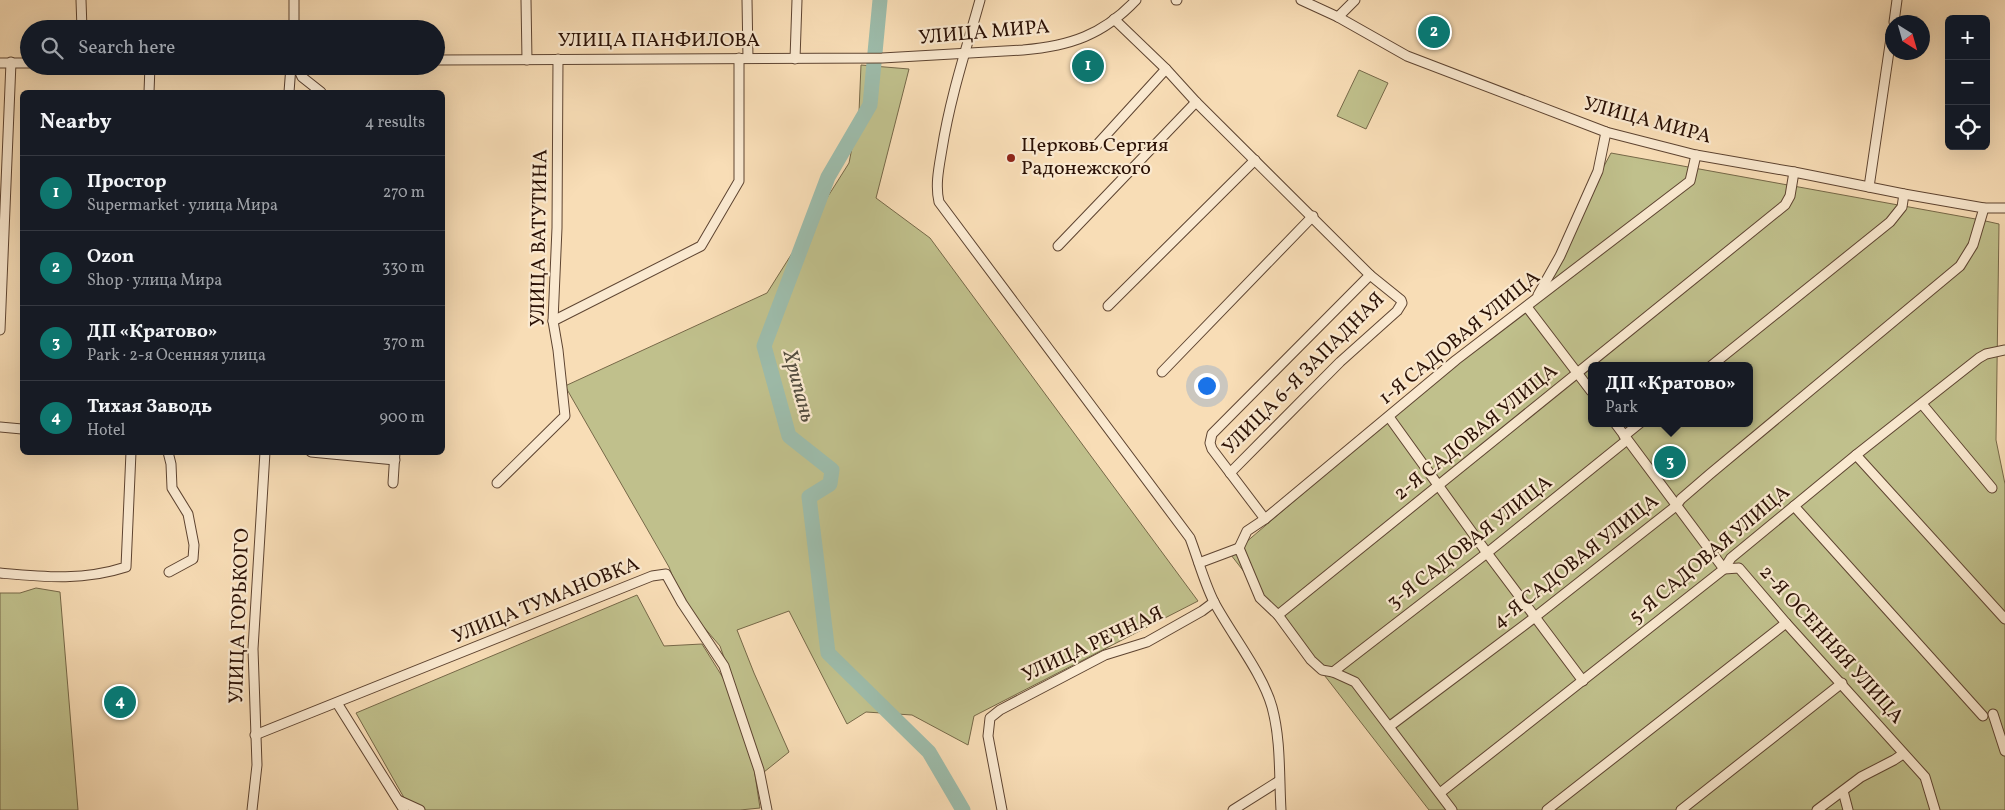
<!DOCTYPE html>
<meta charset="utf-8">
<style>
body{margin:0;font-family:Vollkorn,serif;background:#242831;color:#f1f3f6}
.controls{position:absolute;right:15px;top:15px;display:grid;overflow:hidden;border-radius:8px;box-shadow:0 5px 20px #0002}
.controls button{width:45px;height:45px;display:grid;place-items:center;padding:0;border:0;border-bottom:1px solid #363941;background:#171b24;color:#f1f3f6;font:25px sans-serif}
.compass{position:absolute;left:1885px;top:15px;width:45px;height:45px;border-radius:50%;background:#171b24;box-shadow:0 5px 20px #0002;rotate:143deg}
.you{position:absolute;left:1206px;top:385px;width:18px;height:18px;margin:-12px;border:4px solid #fff;border-radius:50%;background:#1a73e8;box-shadow:0 0 0 8px #1a73e833}
.badge{display:grid;place-items:center;width:32px;height:32px;border-radius:50%;background:#0f766e;color:#fff;font-size:16px;font-weight:700}
.pin{position:absolute;translate:-50% -50%;border:2px solid #fff;box-shadow:0 1px 5px #0006}
.popup{position:absolute;left:1588px;top:362px;width:165px;height:65px;box-sizing:border-box;display:grid;place-content:center;border-radius:8px;background:#171b24;filter:drop-shadow(0 1px 4px #0005);font-size:16px;white-space:nowrap;color:#9ea1a6}
.popup b{font-size:19px;color:#f1f3f6}
.popup::after{content:'';position:absolute;left:50%;top:100%;margin-left:-10px;border:10px solid transparent;border-top-color:#171b24}
.list{margin:0;padding:0;list-style:none}
h2{display:flex;justify-content:space-between;align-items:center;height:65px;margin:0;padding:0 20px;font-size:21px}
h2 small{font-size:16px;font-weight:400;color:#9ea1a6}
.list li{display:grid;grid-template-columns:32px 1fr auto;gap:15px;align-items:center;box-sizing:border-box;height:75px;padding:0 20px;border-top:1px solid #363941}
.list b{display:block;font-size:19px;white-space:nowrap}
.list p{margin:0;font-size:16px;white-space:nowrap;color:#9ea1a6}
.list em{font-size:16px;font-style:normal;color:#9ea1a6}
.icon{flex:none;width:28px;height:28px;fill:none;stroke:currentColor;stroke-width:2;stroke-linecap:round;stroke-linejoin:round}
.map{position:relative;flex:none;width:2005px;height:810px;overflow:hidden}
.search{position:absolute;background:#171b24;box-shadow:0 5px 20px #0002;left:20px;top:20px;width:425px;height:55px;display:flex;align-items:center;gap:12px;box-sizing:border-box;padding:0 18px;border-radius:28px;color:#9ea1a6;font-size:19px}
.panel{position:absolute;background:#171b24;box-shadow:0 5px 20px #0002;left:20px;top:90px;width:425px;height:365px;border-radius:8px}
.map>svg:first-child{display:block}
.green{fill:#c0c08c;stroke:#766848;fill-rule:evenodd}
.lines{fill:none;stroke-linecap:round;stroke-linejoin:round}
.river{stroke:#9dbcab;stroke-width:15}
.minor-casing{stroke:#5e4431;stroke-width:11}
.minor{stroke:#fae9d0;stroke-width:9}
.poi-dot{fill:#8f2418;stroke:#fae9d0;stroke-width:2}
.labels{text-anchor:middle;dominant-baseline:central;stroke-width:4.5;stroke-linejoin:round;paint-order:stroke}
.street-label{font-size:20px;fill:#2b1105;stroke:#fae9d0}
.poi-label{font-size:20px;fill:#2b1105;stroke:#fae9d0;text-anchor:start}
.water-label{font-size:21px;font-style:italic;fill:#534d3f;stroke:#fae9d0}
</style>
<div class="map">
<svg width="2005" height="810" viewBox="0 0 2005 810">
<rect width="100%" height="100%" fill="#f8ddb6"/>
<filter id="stains"><feTurbulence type="fractalNoise" baseFrequency=".004" numOctaves="4"/><feColorMatrix values="0 0 0 0 .2 0 0 0 0 .09 0 0 0 0 .02 0 0 0 .5 -.17"/></filter>
<radialGradient id="worn" r=".72"><stop offset=".6" stop-color="#630" stop-opacity="0"/><stop offset="1" stop-color="#630" stop-opacity=".3"/></radialGradient>
<g class="green">
<path d="M861 65 909 69 876 198 930 238 1198 601 974 716 968 745 912 715 866 712 847 724 789 611 737 630 754 673 789 752 764 772 720 646 689 610 677 588 669 567 565 386 767 293 849 163 859 112Z"/>
<path d="M1359 70 1388 83 1366 129 1337 116Z"/>
<path d="M1611 153 1981 220 1999 224 1996 440 2005 484V810H1429L1231 555 1534 296ZM1591 366H1749V423H1591Z"/>
<path d="M36 588 60 592 78 810H0V593H20Z"/>
<path d="M637 595 664 646 702 644 725 681 754 768 760 808 740 810H411L356 713Z"/>
</g>
<g class="lines">
<path class="river" d="M880 0 870 105 828 177 764 346 789 436 832 470 830 484 809 497 828 653 929 752 963 810"/>
<defs>
<g id="minor">
<path d="M81 0 82 29"/>
<path d="M526 0 527 60"/>
<path d="M747 0 748 58"/>
<path d="M980 0C966 50 950 98 942 149 939 167 935 185 939 202L1190 538C1198 559 1204 582 1214 602 1231 634 1263 674 1272 707 1281 740 1279 776 1281 810"/>
<path d="M1176 0H1177"/>
<path d="M1301 0 1338 17 1407 56 1606 132 1696 155 1794 172 1904 194 1984 208H2005"/>
<path d="M1338 17 1355 0"/>
<path d="M1114 19 1166 69 1196 102 1370 275 1401 300 1402 303 1397 311 1340 362 1230 473"/>
<path d="M1894 22 1897 0"/>
<path d="M294 29V0"/>
<path d="M795 59 797 0"/>
<path d="M436 60 882 58 1023 50C1070 46 1103 35 1136 0"/>
<path d="M0 63H29"/>
<path d="M297 66 302 77 321 92"/>
<path d="M149 92 150 66"/>
<path d="M289 92 291 66"/>
<path d="M1095 147 1166 69"/>
<path d="M1869 187 1892 31"/>
<path d="M1058 246 1196 102"/>
<path d="M1538 295 1560 256 1598 171 1606 132"/>
<path d="M1108 306 1255 160"/>
<path d="M1527 307 1591 391"/>
<path d="M553 321 701 246 739 181V58"/>
<path d="M0 330 11 62"/>
<path d="M1711 366 1890 222 1902 207 1904 194"/>
<path d="M1162 372 1313 216"/>
<path d="M1922 404 1992 488"/>
<path d="M1389 417 1487 553 1583 681"/>
<path d="M1615 423 1724 569 1739 568 1786 623 1925 777 1935 810"/>
<path d="M0 427 22 429"/>
<path d="M1624 436 1640 423"/>
<path d="M168 452 171 464 172 488 188 514 194 545 193 559 169 572"/>
<path d="M311 452 395 460"/>
<path d="M1856 455 2005 619"/>
<path d="M393 483 395 452"/>
<path d="M497 483 565 416 558 350 553 321 557 228 558 59"/>
<path d="M1794 506 1983 716"/>
<path d="M1265 519 1212 449 1210 443 1212 434 1370 275"/>
<path d="M1239 548 1247 531 1265 519 1456 360 1690 181 1696 155"/>
<path d="M1199 563 1239 548 1260 598 1278 615 1311 660 1322 670 1333 672 1355 682 1452 810"/>
<path d="M0 573C45 577 83 581 126 567L131 452"/>
<path d="M1278 615 1785 205 1790 196 1794 172"/>
<path d="M1333 672 1487 553 1627 440"/>
<path d="M337 703 404 810"/>
<path d="M1993 714 2005 751"/>
<path d="M1390 726 1535 617 1676 506 1681 499 1710 474 1960 266 1973 245 1984 208"/>
<path d="M255 735 652 576 666 574 682 603 724 666 759 770 767 810"/>
<path d="M1843 791 1848 810"/>
<path d="M1440 793 1724 569 1731 558 1856 455 1979 358 1986 354 2005 350"/>
<path d="M398 800 420 810"/>
<path d="M252 810 257 765 253 649 265 452"/>
<path d="M1002 810 988 736 990 718 1000 710 1105 655 1147 642 1202 611 1214 602"/>
<path d="M1233 810 1279 781"/>
<path d="M1547 810 1786 623"/>
<path d="M1681 810 1842 683"/>
<path d="M1817 810 1861 777 1894 760 1903 754"/>
</g>
</defs>
<use href="#minor" class="minor-casing"/>
<use href="#minor" class="minor"/>
</g>
<circle class="poi-dot" cx="1011" cy="158" r="5"/>
<g class="labels">
<g class="street-label">
<text transform="translate(984 33) rotate(-5)">УЛИЦА МИРА</text>
<text x="659" y="41">УЛИЦА ПАНФИЛОВА</text>
<text transform="translate(1647 121) rotate(15)">УЛИЦА МИРА</text>
<text transform="translate(540 238) rotate(-89)">УЛИЦА ВАТУТИНА</text>
<text transform="translate(1460 338) rotate(-39)">1-Я САДОВАЯ УЛИЦА</text>
<text transform="translate(1304 374) rotate(-45)">УЛИЦА 6-Я ЗАПАДНАЯ</text>
<text transform="translate(1476 433) rotate(-39)">2-Я САДОВАЯ УЛИЦА</text>
<text transform="translate(1470 543) rotate(-38)">3-Я САДОВАЯ УЛИЦА</text>
<text transform="translate(1710 555) rotate(-40)">5-Я САДОВАЯ УЛИЦА</text>
<text transform="translate(1576 562) rotate(-38)">4-Я САДОВАЯ УЛИЦА</text>
<text transform="translate(546 601) rotate(-22)">УЛИЦА ТУМАНОВКА</text>
<text transform="translate(240 616) rotate(-88)">УЛИЦА ГОРЬКОГО</text>
<text transform="translate(1093 645) rotate(-25)">УЛИЦА РЕЧНАЯ</text>
<text transform="translate(1831 645) rotate(48)">2-Я ОСЕННЯЯ УЛИЦА</text>
</g>
<g class="poi-label">
<text x="1021" y="146">Церковь Сергия<tspan x="1021" dy="23">Радонежского</tspan></text>
</g>
<g class="water-label">
<text transform="translate(798 386) rotate(75)">Хрипань</text>
</g>
</g>
<rect width="100%" height="100%" filter="url(#stains)"/>
<rect width="100%" height="100%" fill="url(#worn)"/>
</svg>
<div class="controls">
<button>+</button>
<button>−</button>
<button><svg class="icon" aria-label="locate" viewBox="0 0 24 24"><circle cx="12" cy="12" r="6"/><path d="M12 2v4M12 18v4M2 12h4M18 12h4"/></svg></button>
</div>
<svg class="compass" viewBox="-18 -18 36 36"><path d="M0-13l5 13h-10z" fill="#e53935"/><path d="M0 13l5-13h-10z" fill="#9ea1a6"/></svg>
<div class="you"></div>
<div class="pin badge" style="left:1088px;top:66px">1</div>
<div class="pin badge" style="left:1434px;top:32px">2</div>
<div class="pin badge" style="left:1670px;top:462px">3</div>
<div class="popup"><b>ДП «Кратово»</b>Park</div>
<div class="pin badge" style="left:120px;top:702px">4</div>
<div class="search"><svg class="icon" aria-label="search" viewBox="0 0 24 24"><circle cx="10" cy="10" r="6"/><path d="M15 15l6 6"/></svg>Search here</div>
<section class="panel">
<h2>Nearby<small>4 results</small></h2>
<ul class="list">
<li><span class="badge">1</span><div><b>Простор</b><p>Supermarket · улица Мира</p></div><em>270 m</em></li>
<li><span class="badge">2</span><div><b>Ozon</b><p>Shop · улица Мира</p></div><em>330 m</em></li>
<li><span class="badge">3</span><div><b>ДП «Кратово»</b><p>Park · 2-я Осенняя улица</p></div><em>370 m</em></li>
<li><span class="badge">4</span><div><b>Тихая Заводь</b><p>Hotel</p></div><em>900 m</em></li>
</ul>
</section>
</div>
